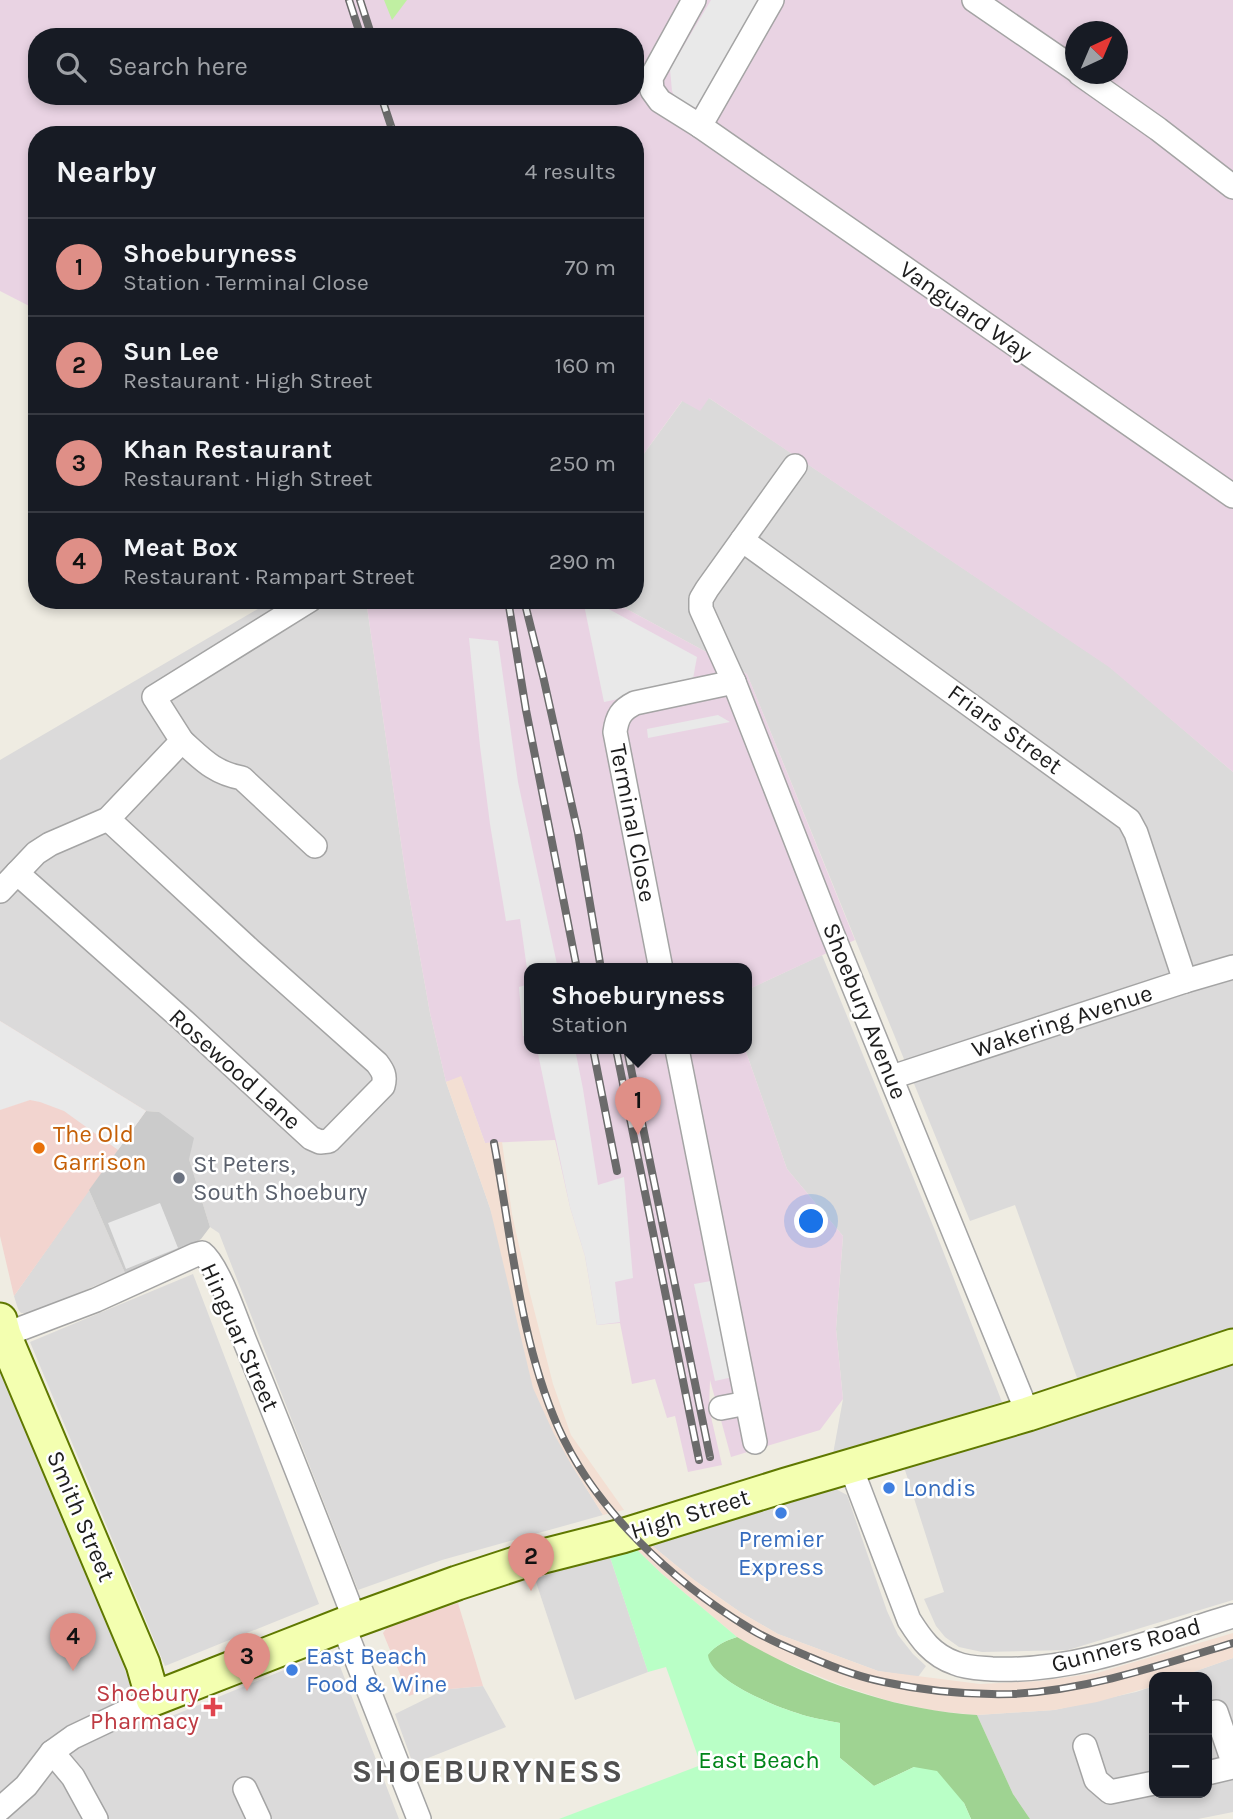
<!DOCTYPE html>
<meta charset="utf-8">
<style>
body{margin:0;font-family:Karla,sans-serif;background:#242831;color:#f1f3f6}
.controls{position:absolute;right:21px;bottom:21px;display:grid;overflow:hidden;border-radius:14px;box-shadow:0 4px 10px #0003}
.controls button{width:63px;height:63px;display:grid;place-items:center;padding:0;border:0;border-bottom:2px solid #363941;background:#171b24;color:#f1f3f6;font:35px sans-serif}
.compass{position:absolute;left:1065px;top:21px;width:63px;height:63px;border-radius:50%;background:#171b24;box-shadow:0 4px 10px #0003;rotate:44deg}
.you{position:absolute;left:812px;top:1222px;width:24px;height:24px;margin:-18px;border:5px solid #fff;border-radius:50%;background:#1a73e8;box-shadow:0 0 0 10px #1a73e833}
.badge{display:grid;place-items:center;width:46px;height:46px;border-radius:50%;background:#df8f87;color:#111;font-size:23px;font-weight:700}
.pin{position:absolute;translate:-50% -58px;filter:drop-shadow(0 2px 4px #0008)}
.pin::after{content:'';position:absolute;top:37px;width:24px;height:21px;background:inherit;clip-path:polygon(0 0,100% 0,50% 100%)}
.popup{position:absolute;left:524px;top:963px;width:228px;height:91px;box-sizing:border-box;display:grid;place-content:center;border-radius:14px;background:#171b24;filter:drop-shadow(0 2px 5px #0005);font-size:23px;white-space:nowrap;color:#9ea1a6}
.popup b{font-size:26px;color:#f1f3f6}
.popup::after{content:'';position:absolute;left:50%;top:100%;margin-left:-14px;border:14px solid transparent;border-top-color:#171b24}
.list{margin:0;padding:0;list-style:none}
h2{display:flex;justify-content:space-between;align-items:center;height:91px;margin:0;padding:0 28px;font-size:30px}
h2 small{font-size:23px;font-weight:400;color:#9ea1a6}
.list li{display:grid;grid-template-columns:46px 1fr auto;gap:21px;align-items:center;box-sizing:border-box;height:98px;padding:0 28px;border-top:2px solid #363941}
.list b{display:block;font-size:26px;white-space:nowrap}
.list p{margin:0;font-size:23px;white-space:nowrap;color:#9ea1a6}
.list em{font-size:23px;font-style:normal;color:#9ea1a6}
.icon{flex:none;width:38px;height:38px;fill:none;stroke:currentColor;stroke-width:2;stroke-linecap:round;stroke-linejoin:round}
.map{position:relative;flex:none;width:1233px;height:1819px;overflow:hidden}
.search{position:absolute;background:#171b24;box-shadow:0 4px 10px #0003;left:28px;top:28px;width:616px;height:77px;display:flex;align-items:center;gap:18px;box-sizing:border-box;padding:0 24px;border-radius:28px;color:#9ea1a6;font-size:26px}
.panel{position:absolute;background:#171b24;box-shadow:0 4px 10px #0003;left:28px;top:126px;width:616px;height:483px;border-radius:28px}
.map>svg:first-child{display:block}
.residential{fill:#dbdada}
.commercial{fill:#f2d4cf}
.industrial{fill:#e9d3e3;fill-rule:evenodd}
.religious{fill:#cbcbcb}
.military{fill:#f3dfd3}
.grass{fill:#c0efa2}
.forest{fill:#9fd392}
.park{fill:#b9ffc6}
.parking{fill:#e9e9e9}
.lines{fill:none;stroke-linecap:round;stroke-linejoin:round}
.street-casing{stroke:#a4a4a4;stroke-width:26}
.secondary-casing{stroke:#5f7800;stroke-width:37}
.street{stroke:#fff;stroke-width:23}
.secondary{stroke:#f3ffb0;stroke-width:33}
.rail-casing{stroke:#6b6b6b;stroke-width:8}
.rail{stroke:#fff;stroke-width:5;stroke-dasharray:16;stroke-linecap:butt}
.food-dot{fill:#e8710a;stroke:#fff;stroke-width:2.5}
.worship-dot{fill:#6b7280;stroke:#fff;stroke-width:2.5}
.shop-dot{fill:#3f7fe0;stroke:#fff;stroke-width:2.5}
.health-dot{fill:#e0444e;stroke:#fff;stroke-width:2.5}
.labels{text-anchor:middle;dominant-baseline:central;stroke-width:5;stroke-linejoin:round;paint-order:stroke}
.street-label{font-size:24px;fill:#1d1d1d;stroke:#fff}
.food-label{font-size:24px;fill:#c56008;stroke:#fff;text-anchor:start}
.worship-label{font-size:24px;fill:#5b616d;stroke:#fff;text-anchor:start}
.shop-label{font-size:24px;fill:#366cbe;stroke:#fff;text-anchor:start}
.health-label{font-size:24px;fill:#be3a42;stroke:#fff;text-anchor:end}
.park-label{font-size:24px;fill:#018519;stroke:#fff}
.district-label{font-size:32px;font-weight:bold;letter-spacing:2px;fill:#505050;stroke:#fff}
</style>
<div class="map">
<svg width="1233" height="1819" viewBox="0 0 1233 1819">
<rect width="100%" height="100%" fill="#efece2"/>
<g class="residential">
<path d="M709 398 1110 667 1233 772V1600L1068 1650 982 1652 959 1647 945 1637 936 1626 924 1599 944 1592 904 1467 1089 1411 1015 1205 970 1221 747 674 610 600H635V466L683 400Z"/>
<path d="M273 600H366L407 884 430 1013 446 1082 490 1208 571 1464 603 1515 442 1560 358 1590 219 1233 210 1227 189 1159 159 1112 146 1111 0 1021V760Z"/>
<path d="M822 955 936 1233 1002 1402 833 1454 843 1399 836 1329 843 1236 787 1169 745 1049H746L747 990Z"/>
<path d="M89 1190 125 1273 32 1313H21L18 1309 14 1296Z"/>
<path d="M193 1274 319 1604 165 1666 30 1342Z"/>
<path d="M0 1372 121 1659 145 1727 328 1652 336 1656 399 1819H0Z"/>
<path d="M832 1487 847 1495 887 1611 898 1635 913 1654 926 1666 918 1677 878 1671 778 1634 740 1612 694 1580 650 1544Z"/>
<path d="M609 1554 648 1672 575 1700 535 1579Z"/>
<path d="M1233 1658V1812L1198 1819H1030L1013 1794 977 1715 1054 1710 1136 1692 1154 1686V1793H1207V1677H1179Z"/>
<path d="M483 1686 506 1727 413 1764 395 1714 442 1691 450 1689Z"/>
</g>
<g class="commercial">
<path d="M0 1021 146 1111 14 1296 0 1236Z"/>
<path d="M458 1603 483 1686 450 1689 442 1691 440 1684 409 1696 383 1633 389 1625Z"/>
</g>
<g class="industrial">
<path d="M0 0H1233V772L1109 667 709 398 700 411 682 401 635 466V135H37V310L0 291ZM1076 32H1118V74H1076ZM37 37H635V96H37Z"/>
<path d="M366 600H610L747 674 855 940 747 990 746 969H530V1049H745L787 1169 843 1236 836 1329 843 1399 820 1430 731 1457 710 1380 709 1408 722 1465 688 1472 675 1416 667 1418 655 1379 632 1384 620 1323 597 1325 585 1256 570 1207 555 1140 485 1143 461 1077 446 1082 430 1013 407 884Z"/>
</g>
<path class="religious" d="M146 1111 159 1112 194 1138 189 1159 210 1227 201 1239 191 1245 125 1273 89 1190Z"/>
<g class="military">
<path d="M461 1076 485 1143 502 1142 512 1214 528 1286 553 1384 571 1435 624 1510 603 1515 571 1464 554 1434 533 1388 490 1208 446 1082Z"/>
<path d="M650 1544 694 1580 740 1612 778 1634 878 1671 980 1684 1040 1681 1097 1673 1233 1633V1658L1179 1677H1154V1686L1097 1702 1054 1710 977 1715 936 1711 889 1701 843 1686 767 1655 737 1637 662 1574 635 1548Z"/>
</g>
<path class="grass" d="M384 0H407L392 20Z"/>
<path class="forest" d="M737 1637C810 1680 893 1710 977 1715L1013 1794 1030 1819H971L964 1803 914 1767 874 1786 840 1758V1723C825 1720 810 1718 797 1713 774 1706 710 1680 707 1655 716 1645 725 1641 737 1637Z"/>
<path class="park" d="M635 1548 662 1574 737 1637C725 1641 716 1645 708 1655 710 1680 774 1706 797 1713 810 1718 826 1720 840 1723V1758L874 1786 914 1767 937 1771 964 1803 971 1819H559L701 1765 666 1667 648 1672 609 1554Z"/>
<g class="parking">
<path d="M711 0H767L701 107 685 108 675 97 672 91 670 69Z"/>
<path d="M583 600H592L697 657 692 684 604 702Z"/>
<path d="M469 638 498 641 518 782 558 969H530L529 983 520 919 506 921 490 824 480 746Z"/>
<path d="M718 715 730 722 648 738 647 729Z"/>
<path d="M529 984V1036H523L519 987Z"/>
<path d="M0 1021 146 1111 118 1150 64 1111 40 1102 30 1100 0 1110Z"/>
<path d="M537 1049H575L583 1089 598 1185 624 1177 633 1278 615 1282 620 1322 597 1325 585 1256 570 1207Z"/>
<path d="M160 1203 178 1248 126 1269 108 1223Z"/>
<path d="M711 1281 733 1377 715 1381 694 1284Z"/>
</g>
<g class="lines">
<defs>
<g id="street">
<path d="M694 0 651 78 652 90 660 101 700 126 1233 496"/>
<path d="M974 0 1076 70"/>
<path d="M1080 74 1158 129 1233 187"/>
<path d="M700 126 772 0"/>
<path d="M795 466 707 589 701 599V609L734 682 832 933 1028 1414"/>
<path d="M742 540 1129 820 1136 833 1185 981"/>
<path d="M182 741C202 759 214 773 242 778L315 846"/>
<path d="M17 873 185 1022 311 1138 320 1142 329 1141 383 1086C386 1076 383 1071 377 1063L250 950 108 819"/>
<path d="M0 891 36 853 50 844 108 819 182 741 154 697 310 600"/>
<path d="M661 969 615 732C617 717 621 710 635 703L734 682"/>
<path d="M677 1049 755 1442"/>
<path d="M892 1077 1185 981 1233 967"/>
<path d="M4 1335 96 1300 195 1255 202 1253C218 1265 236 1319 244 1339 282 1432 319 1526 355 1620"/>
<path d="M721 1408 747 1403"/>
<path d="M850 1465 909 1620C921 1639 932 1655 955 1663 966 1668 980 1668 992 1669 1075 1673 1155 1640 1233 1616"/>
<path d="M343 1625 419 1819"/>
<path d="M1216 1712 1233 1762"/>
<path d="M1085 1746 1096 1780 1110 1792 1154 1783"/>
<path d="M52 1752 73 1777 96 1819"/>
<path d="M1207 1773 1233 1767"/>
<path d="M245 1789 259 1819"/>
<path d="M0 1809 26 1786 52 1752 73 1737 153 1699"/>
</g>
<path id="secondary" d="M0 1320 4 1335 143 1664 153 1699 355 1620 457 1583 524 1561 622 1536 786 1485 1028 1414 1233 1346"/>
</defs>
<use href="#street" class="street-casing"/>
<use href="#secondary" class="secondary-casing"/>
<use href="#street" class="street"/>
<use href="#secondary" class="secondary"/>
<defs>
<g id="rail">
<path d="M349 0 361 37"/>
<path d="M360 0 372 37"/>
<path d="M381 96 394 135"/>
<path d="M508 600 526 710 577 969"/>
<path d="M524 600 543 676 578 833 601 969"/>
<path d="M593 1049 617 1171"/>
<path d="M616 1049 699 1460"/>
<path d="M627 1049 710 1457"/>
<path d="M494 1143C512 1238 519 1338 558 1427 595 1510 672 1581 749 1628 768 1640 791 1649 812 1658 835 1668 859 1677 884 1682 925 1691 970 1695 1012 1694 1088 1690 1161 1665 1233 1643"/>
</g>
</defs>
<use href="#rail" class="rail-casing"/>
<use href="#rail" class="rail"/>
</g>
<circle class="food-dot" cx="39" cy="1148" r="7"/>
<circle class="worship-dot" cx="179" cy="1178" r="7"/>
<g class="shop-dot">
<circle cx="889" cy="1488" r="7"/>
<circle cx="781" cy="1513" r="7"/>
<circle cx="292" cy="1670" r="7"/>
</g>
<path class="health-dot" d="M209.5 1696.5h7v7h7v7h-7v7h-7v-7h-7v-7h7z"/>
<g class="labels">
<g class="street-label">
<text transform="translate(966 311) rotate(35)">Vanguard Way</text>
<text transform="translate(1005 729) rotate(36)">Friars Street</text>
<text transform="translate(633 823) rotate(79)">Terminal Close</text>
<text transform="translate(865 1011) rotate(68)">Shoebury Avenue</text>
<text transform="translate(1062 1021) rotate(-18)">Wakering Avenue</text>
<text transform="translate(235 1069) rotate(42)">Rosewood Lane</text>
<text transform="translate(240 1337) rotate(66)">Hinguar Street</text>
<text transform="translate(690 1514) rotate(-17)">High Street</text>
<text transform="translate(81 1516) rotate(67)">Smith Street</text>
<text transform="translate(1126 1645) rotate(-15)">Gunners Road</text>
</g>
<g class="food-label">
<text x="53" y="1134">The Old<tspan x="53" dy="28">Garrison</tspan></text>
</g>
<g class="worship-label">
<text x="193" y="1164">St Peters,<tspan x="193" dy="28">South Shoebury</tspan></text>
</g>
<g class="shop-label">
<text x="903" y="1488">Londis</text>
<text x="781" y="1539" text-anchor="middle">Premier<tspan x="781" dy="28">Express</tspan></text>
<text x="306" y="1656">East Beach<tspan x="306" dy="28">Food &amp; Wine</tspan></text>
</g>
<g class="health-label">
<text x="199" y="1693">Shoebury<tspan x="199" dy="28">Pharmacy</tspan></text>
</g>
<g class="park-label">
<text x="759" y="1760">East Beach</text>
</g>
<g class="district-label">
<text x="488" y="1771">SHOEBURYNESS</text>
</g>
</g>
</svg>
<div class="controls">
<button>+</button>
<button>−</button>
</div>
<svg class="compass" viewBox="-18 -18 36 36"><path d="M0-13l5 13h-10z" fill="#e53935"/><path d="M0 13l5-13h-10z" fill="#9ea1a6"/></svg>
<div class="you"></div>
<div class="pin badge" style="left:638px;top:1135px">1</div>
<div class="popup"><b>Shoeburyness</b>Station</div>
<div class="pin badge" style="left:531px;top:1591px">2</div>
<div class="pin badge" style="left:247px;top:1691px">3</div>
<div class="pin badge" style="left:73px;top:1671px">4</div>
<div class="search"><svg class="icon" aria-label="search" viewBox="0 0 24 24"><circle cx="10" cy="10" r="6"/><path d="M15 15l6 6"/></svg>Search here</div>
<section class="panel">
<h2>Nearby<small>4 results</small></h2>
<ul class="list">
<li><span class="badge">1</span><div><b>Shoeburyness</b><p>Station · Terminal Close</p></div><em>70 m</em></li>
<li><span class="badge">2</span><div><b>Sun Lee</b><p>Restaurant · High Street</p></div><em>160 m</em></li>
<li><span class="badge">3</span><div><b>Khan Restaurant</b><p>Restaurant · High Street</p></div><em>250 m</em></li>
<li><span class="badge">4</span><div><b>Meat Box</b><p>Restaurant · Rampart Street</p></div><em>290 m</em></li>
</ul>
</section>
</div>
